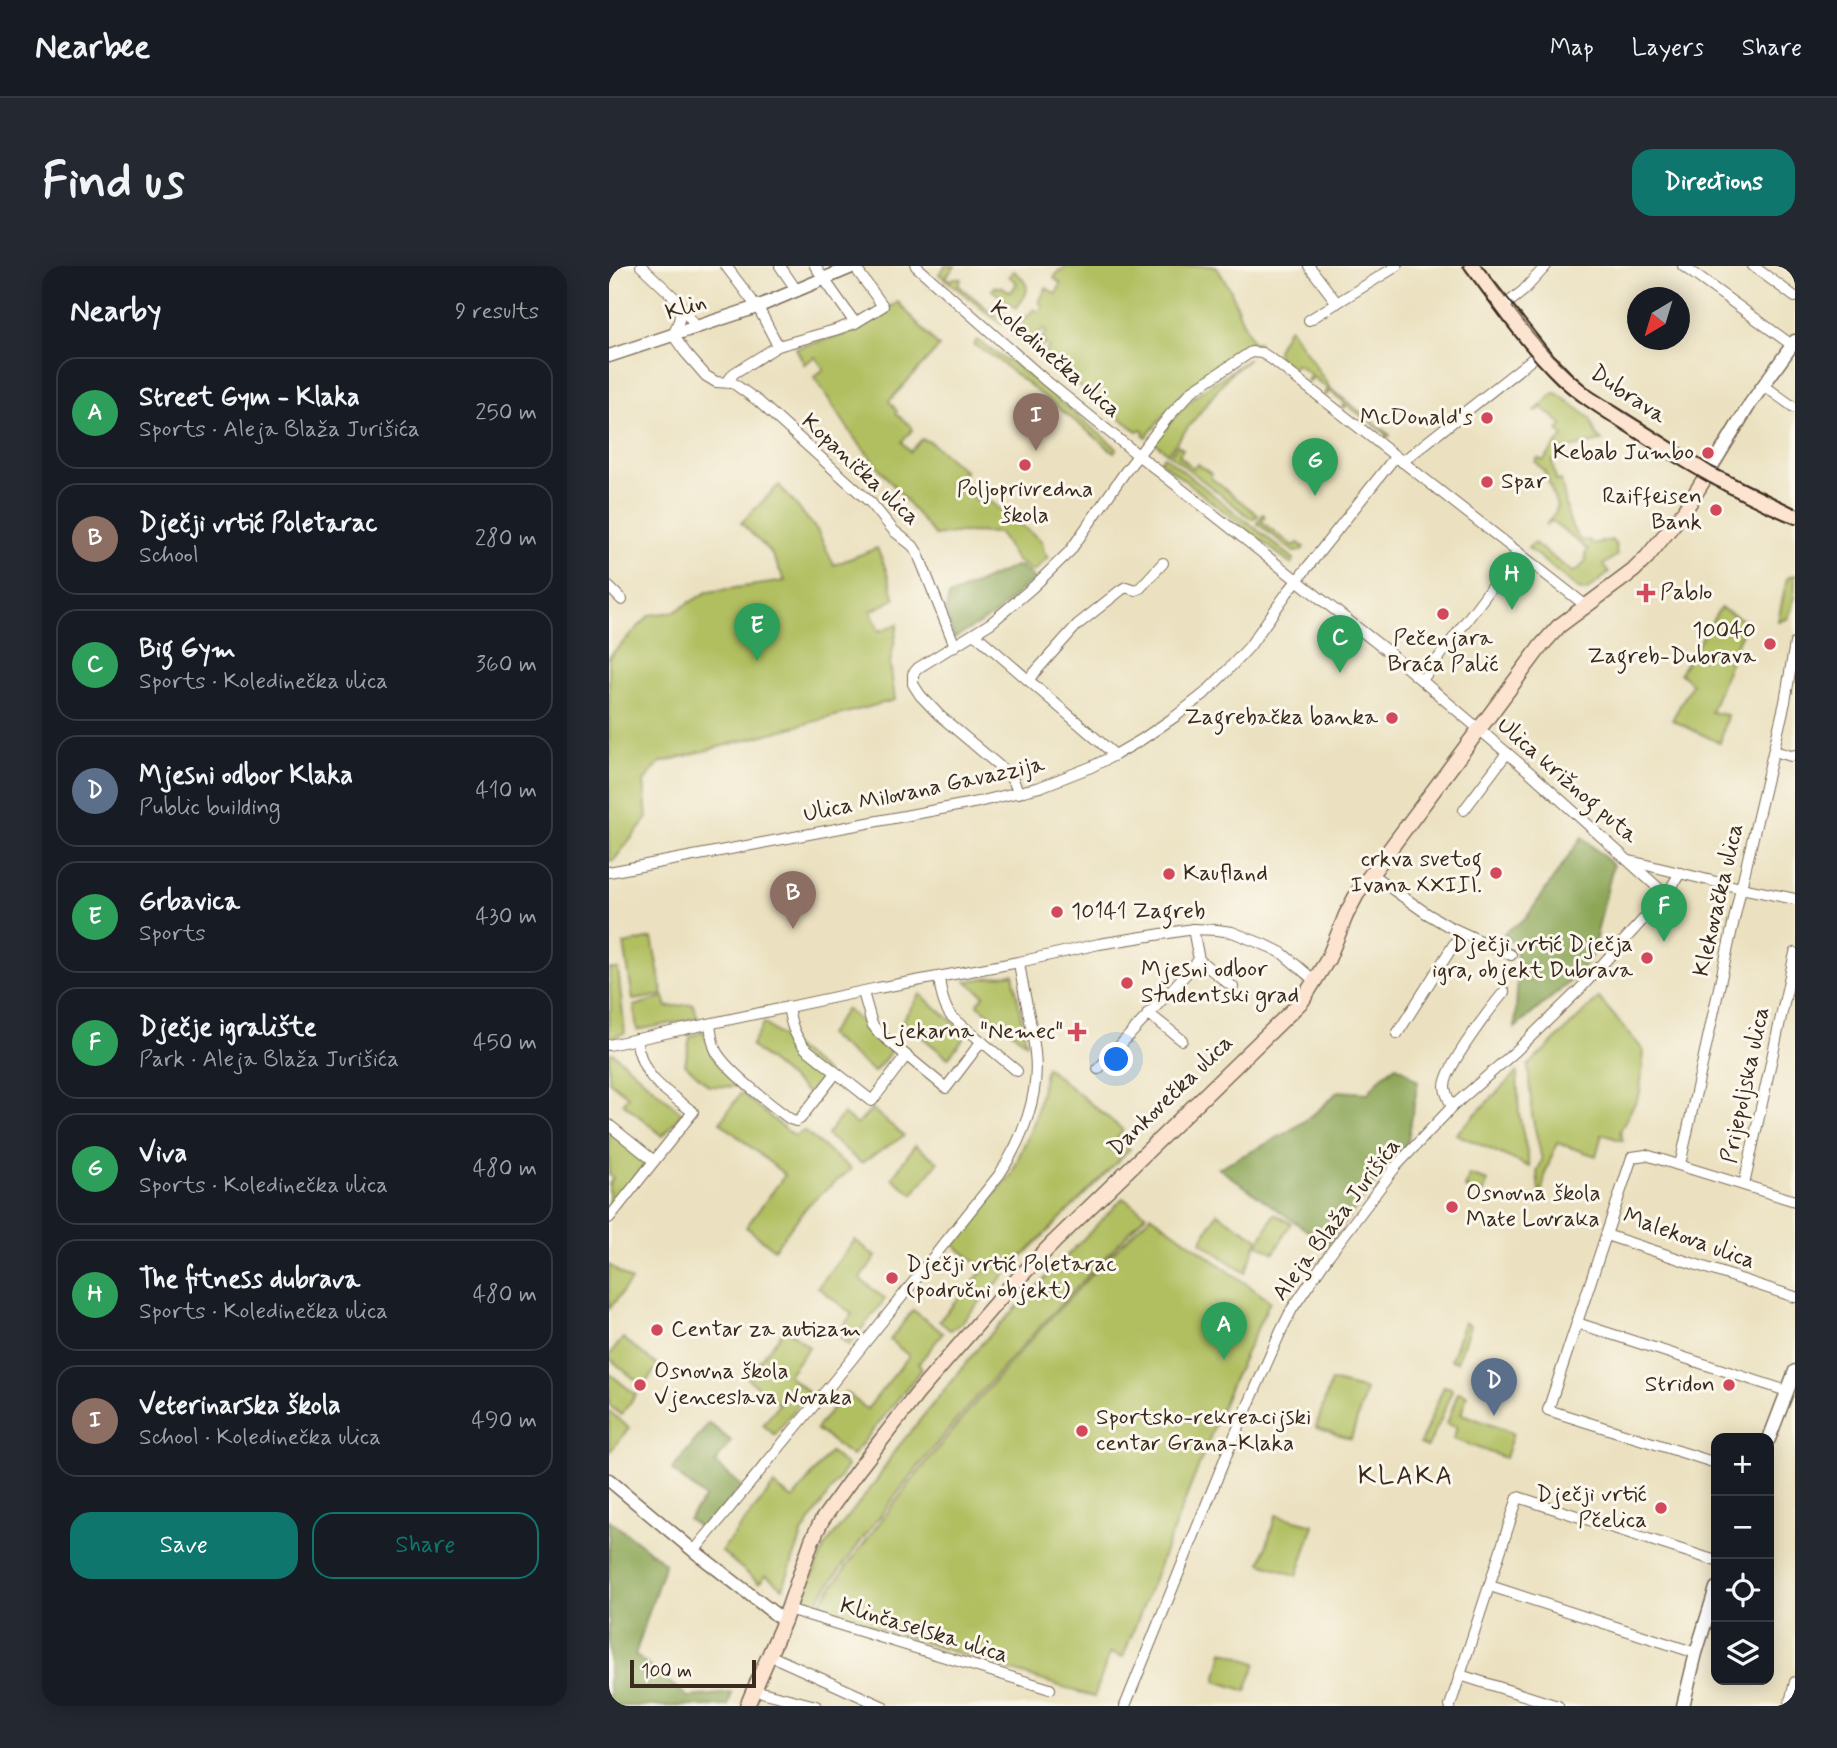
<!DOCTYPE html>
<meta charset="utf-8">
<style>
body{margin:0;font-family:Mynerve,sans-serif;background:#242831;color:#f1f3f6}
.controls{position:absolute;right:21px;bottom:21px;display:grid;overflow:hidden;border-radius:14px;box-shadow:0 4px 18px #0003}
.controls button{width:63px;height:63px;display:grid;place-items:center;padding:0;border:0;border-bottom:2px solid #363941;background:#171b24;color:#f1f3f6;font:35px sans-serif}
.compass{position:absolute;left:1018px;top:21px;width:63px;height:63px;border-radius:50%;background:#171b24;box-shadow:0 4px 18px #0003;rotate:218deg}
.scale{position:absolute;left:21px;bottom:18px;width:126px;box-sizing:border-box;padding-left:7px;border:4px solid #3b2a1e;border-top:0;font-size:19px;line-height:24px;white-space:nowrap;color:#3b2a1e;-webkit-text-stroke:5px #fbf7ec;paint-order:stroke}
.you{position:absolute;left:508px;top:794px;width:24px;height:24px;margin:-18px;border:5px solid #fff;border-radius:50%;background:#1a73e8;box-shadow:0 0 0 10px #1a73e833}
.badge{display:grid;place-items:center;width:46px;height:46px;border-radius:50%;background:#0f766e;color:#fff;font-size:23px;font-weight:700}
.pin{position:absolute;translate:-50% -58px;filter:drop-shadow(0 2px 4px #0008)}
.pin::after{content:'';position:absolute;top:37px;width:24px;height:21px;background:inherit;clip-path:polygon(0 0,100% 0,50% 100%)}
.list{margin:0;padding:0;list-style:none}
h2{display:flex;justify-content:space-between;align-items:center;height:91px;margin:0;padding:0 28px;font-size:30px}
h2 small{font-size:23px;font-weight:400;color:#9ea1a6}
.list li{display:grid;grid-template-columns:46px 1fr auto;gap:21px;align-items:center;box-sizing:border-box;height:112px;margin:0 14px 14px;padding:0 14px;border:2px solid #363941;border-radius:21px}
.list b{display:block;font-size:26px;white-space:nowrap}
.list p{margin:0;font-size:23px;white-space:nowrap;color:#9ea1a6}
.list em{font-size:23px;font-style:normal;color:#9ea1a6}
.actions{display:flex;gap:14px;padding:21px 28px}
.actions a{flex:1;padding:16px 0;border:2px solid #0f766e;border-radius:21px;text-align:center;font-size:24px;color:#0f766e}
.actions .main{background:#0f766e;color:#fff}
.icon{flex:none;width:38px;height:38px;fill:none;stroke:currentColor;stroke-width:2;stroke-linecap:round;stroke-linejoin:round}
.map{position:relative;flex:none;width:1186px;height:1440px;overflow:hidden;border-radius:21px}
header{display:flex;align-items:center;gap:42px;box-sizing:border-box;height:98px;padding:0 35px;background:#171b24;border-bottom:2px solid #363941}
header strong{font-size:33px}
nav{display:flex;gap:38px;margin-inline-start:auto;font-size:24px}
.intro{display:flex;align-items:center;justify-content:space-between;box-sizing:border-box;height:168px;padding:0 42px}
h1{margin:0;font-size:49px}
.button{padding:18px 32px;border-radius:21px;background:#0f766e;color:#fff;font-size:24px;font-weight:700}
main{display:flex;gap:42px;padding:0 42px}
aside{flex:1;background:#171b24;border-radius:21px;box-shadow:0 4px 18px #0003}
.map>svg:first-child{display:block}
.green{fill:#b1bf61;stroke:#767440;stroke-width:2}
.forest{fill:#8ca657;stroke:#64683a;stroke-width:2}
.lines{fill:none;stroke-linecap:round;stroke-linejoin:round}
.minor-casing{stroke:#796a57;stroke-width:12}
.tertiary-casing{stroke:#796a57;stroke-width:15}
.secondary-casing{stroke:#796a57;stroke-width:17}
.minor{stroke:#fff;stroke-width:10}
.tertiary{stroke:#fff;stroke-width:12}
.secondary{stroke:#fde4d0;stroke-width:14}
.tram{stroke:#3b2a1e;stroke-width:2}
.poi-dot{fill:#d1495b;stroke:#fbf7ec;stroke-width:2.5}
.labels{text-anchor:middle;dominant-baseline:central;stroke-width:6;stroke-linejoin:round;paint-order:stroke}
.street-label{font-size:23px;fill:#3b2a1e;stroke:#fbf7ec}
.poi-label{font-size:23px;fill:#3b2a1e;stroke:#fbf7ec;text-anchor:end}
.quarter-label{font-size:26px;letter-spacing:2px;fill:#3b2a1e;stroke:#fbf7ec}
</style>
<header>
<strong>Nearbee</strong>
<nav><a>Map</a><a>Layers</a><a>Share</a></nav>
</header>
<div class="intro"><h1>Find us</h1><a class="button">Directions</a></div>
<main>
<aside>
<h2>Nearby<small>9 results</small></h2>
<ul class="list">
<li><span class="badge" style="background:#2e9e5b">A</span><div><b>Street Gym - Klaka</b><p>Sports · Aleja Blaža Jurišića</p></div><em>250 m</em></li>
<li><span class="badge" style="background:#8d6e63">B</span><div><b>Dječji vrtić Poletarac</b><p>School</p></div><em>280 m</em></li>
<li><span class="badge" style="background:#2e9e5b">C</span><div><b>Big Gym</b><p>Sports · Koledinečka ulica</p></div><em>360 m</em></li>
<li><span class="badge" style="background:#5c6f8a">D</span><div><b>Mjesni odbor Klaka</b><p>Public building</p></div><em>410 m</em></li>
<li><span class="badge" style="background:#2e9e5b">E</span><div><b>Grbavica</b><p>Sports</p></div><em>430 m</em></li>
<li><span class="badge" style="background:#2e9e5b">F</span><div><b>Dječje igralište</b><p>Park · Aleja Blaža Jurišića</p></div><em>450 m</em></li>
<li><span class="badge" style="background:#2e9e5b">G</span><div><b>Viva</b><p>Sports · Koledinečka ulica</p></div><em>480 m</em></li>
<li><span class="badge" style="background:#2e9e5b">H</span><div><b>The fitness dubrava</b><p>Sports · Koledinečka ulica</p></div><em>480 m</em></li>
<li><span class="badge" style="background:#8d6e63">I</span><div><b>Veterinarska škola</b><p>School · Koledinečka ulica</p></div><em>490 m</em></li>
</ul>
<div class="actions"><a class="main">Save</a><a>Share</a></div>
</aside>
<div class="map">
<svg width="1186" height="1440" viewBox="0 0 1186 1440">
<rect width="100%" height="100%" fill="#fbf7ec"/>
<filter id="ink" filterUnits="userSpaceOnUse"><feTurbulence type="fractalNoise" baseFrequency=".0143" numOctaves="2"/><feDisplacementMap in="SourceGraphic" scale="14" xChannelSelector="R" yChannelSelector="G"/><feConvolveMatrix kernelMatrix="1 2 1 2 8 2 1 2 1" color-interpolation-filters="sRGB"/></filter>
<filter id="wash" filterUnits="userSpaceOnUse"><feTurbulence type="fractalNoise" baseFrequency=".00686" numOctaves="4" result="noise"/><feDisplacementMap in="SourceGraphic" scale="28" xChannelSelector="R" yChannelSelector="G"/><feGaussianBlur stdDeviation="1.57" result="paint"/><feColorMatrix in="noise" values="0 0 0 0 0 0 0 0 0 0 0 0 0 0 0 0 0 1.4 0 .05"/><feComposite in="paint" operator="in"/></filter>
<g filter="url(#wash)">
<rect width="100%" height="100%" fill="#ebe1c0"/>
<g class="green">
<path d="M336 0H346L337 11 342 14 345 12H351L352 14 349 19 386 49 391 44 398 51V58L393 59 330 8Z"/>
<path d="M456 0H607L622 25 632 52 644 77 650 76 589 114 568 133 537 171 534 168 535 165 533 163 528 165 444 100V95L435 92 437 89 435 88 440 81 436 78 434 72 437 66 434 63 429 69 433 73 435 79 430 84 420 76 416 78 403 68C410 55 417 53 425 43L430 46 434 40 430 36 437 22 447 28 452 18 445 12 451 4 453 5Z"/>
<path d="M405 5C423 19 421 26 407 42L383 24 386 20 390 22 392 20 400 26 403 25 408 17 400 10Z"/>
<path d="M289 36 330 81 280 135 288 145 287 148 302 160 303 164 293 176 301 186 313 173 321 176 356 205 354 214 349 220 375 239 379 234 433 275 435 286 439 291 424 306 407 294 390 267 353 266 326 270 246 173 205 111 215 103 206 91 195 98 187 82 247 65Z"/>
<path d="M681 62 722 123 781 169 776 174H773L777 168 756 152 752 157 754 151 738 139 734 143 733 142 736 137 721 125 717 129H715L719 123 704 111 700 116 698 115 702 109 687 98 683 103C667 90 663 90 674 72 680 62 671 70 681 62Z"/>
<path d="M368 74 398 95H401L508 182 505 186 386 92 365 79Z"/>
<path d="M640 93 621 108 559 187 545 176 569 147 588 128Z"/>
<path d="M945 127 949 128 981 152 987 169 993 175 950 184V193L943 195 947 215 952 214 953 218C957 236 958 262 973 275L981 274 982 278 1003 274 1004 277H1006L1008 289 994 299 1000 307 977 325 971 324 919 282 925 277 963 306 969 304 977 294 976 288 979 284 942 255 937 259 947 245 948 240 936 206 926 196 929 192 934 195 954 170 949 164 954 159 933 141 927 146 926 145Z"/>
<path d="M569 179 574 183 570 189 584 202 589 198 602 208V212L649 249 645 253H643L561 189Z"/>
<path d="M555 190 685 293 682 298 551 195Z"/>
<path d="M170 219 208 264 225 299 268 282 276 301 286 333 262 345 270 365 289 358 281 397 286 434 50 497 35 516 38 553 5 594 0 595V391L41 349 65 346 98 326 176 315 162 287 132 257Z"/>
<path d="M654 248 656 251 653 256 684 280 689 277 695 281 692 285 685 286 648 257Z"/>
<path d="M1186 309C1186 325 1186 340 1178 353L1169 355 1178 312Z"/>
<path d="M1111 342 1139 356 1130 373 1102 446 1118 449 1111 477 1063 454 1083 418 1071 407Z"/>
<path d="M43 672 54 729 24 734 15 678Z"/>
<path d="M0 703H9L16 767 0 772V745L2 744Z"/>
<path d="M404 708 417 777 368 738 375 729 357 715Z"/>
<path d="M311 728 358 768 339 792 293 755Z"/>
<path d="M55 731 58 741 84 738 89 752 28 764 25 740Z"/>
<path d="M990 732 1035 785 1031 827 1011 865 1014 875 993 868 987 890 948 877 937 905 931 935 928 907 933 894 923 849 919 800Z"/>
<path d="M237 743 284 783 265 806 219 769Z"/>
<path d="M155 757 218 807 200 828 142 780Z"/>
<path d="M94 765 107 795 130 821 100 820 76 798 81 771Z"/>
<path d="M4 787 73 847 54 870 14 837 19 830 0 815V788Z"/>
<path d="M437 801 514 864 508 872 521 883 403 1001 350 1059 341 1064 330 1055 375 1003 344 978 402 909 426 854Z"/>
<path d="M908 806 910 848 921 901 847 868Z"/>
<path d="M132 827 185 870 195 865 242 903 200 938 165 983 137 961 176 909 111 856Z"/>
<path d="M263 843 295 870 252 897 218 869 234 848 248 859Z"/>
<path d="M0 866 38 896 0 943V918L4 912 0 909Z"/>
<path d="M306 879 329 896 304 928 283 912Z"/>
<path d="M860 909 879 915 874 928 856 922Z"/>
<path d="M514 932 537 948C479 1010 419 1071 364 1135 308 1199 257 1268 207 1336L194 1332 216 1280 268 1214 284 1187 374 1076Z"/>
<path d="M608 947 649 973 636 1007 592 976Z"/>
<path d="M665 948 682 957 665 987 649 978Z"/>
<path d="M542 949 661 1035 621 1121 514 1391 501 1387 485 1431 207 1342C259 1272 311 1201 367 1136 423 1071 481 1008 542 949Z"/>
<path d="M246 974 267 991 251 1013 276 1033 240 1079 228 1069 243 1048 209 1021Z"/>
<path d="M0 999 22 1015 0 1043Z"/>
<path d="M304 1044 334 1067 310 1097 313 1103 243 1190 207 1163 236 1126 258 1143 300 1090 281 1074Z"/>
<path d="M855 1056 861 1060 848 1096 842 1094Z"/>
<path d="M177 1062 200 1081 179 1109 199 1126 166 1169 154 1159 170 1138 137 1111Z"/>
<path d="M14 1072 49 1100 34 1120 0 1092V1090Z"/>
<path d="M0 1107 27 1129 12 1149 0 1139Z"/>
<path d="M722 1115 757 1124 742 1173 707 1161Z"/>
<path d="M835 1120 842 1122 843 1124 832 1153 819 1180 818 1181 811 1178Z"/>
<path d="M849 1126 858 1129 852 1149 853 1148 904 1167 896 1192 844 1173 848 1161 838 1158Z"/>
<path d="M0 1145 20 1162 0 1187Z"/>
<path d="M221 1186 238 1200 194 1266 174 1322 157 1309 150 1317 112 1285 165 1219 184 1233Z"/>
<path d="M667 1249 705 1259 688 1310 652 1297Z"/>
<path d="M614 1385 647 1397 637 1425 607 1415Z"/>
</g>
<g class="forest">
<path d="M406 300 412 301 425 312 384 350 345 372 337 346 340 330Z"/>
<path d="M973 571 1004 599 983 688 970 708 906 762 909 707 907 682 895 667 917 652Z"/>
<path d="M787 800 794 803 809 816 798 879 760 924 719 979 609 902C652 880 697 862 729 825L759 827 773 810Z"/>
<path d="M100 1157 122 1175 106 1197 133 1220 95 1265 79 1253 96 1232 63 1204Z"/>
<path d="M0 1254 56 1297 26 1389 79 1431 123 1427 119 1440H0Z"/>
</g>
</g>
<g filter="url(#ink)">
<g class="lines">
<defs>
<g id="minor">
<path d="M32 0 68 34 87 61"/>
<path d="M117 0 151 45 169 80"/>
<path d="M171 0 188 25"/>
<path d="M206 0 246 57"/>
<path d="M307 0 436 114 529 189 778 385 924 509 1056 628"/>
<path d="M700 0 728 37"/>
<path d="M1074 0 1183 79"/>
<path d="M1144 0 1186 31"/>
<path d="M68 34C74 47 70 57 64 69L76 86 97 110 107 116 124 117 149 135 262 237 285 265 304 280 309 288 346 380"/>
<path d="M894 41 914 25 937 0"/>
<path d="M700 54 788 0"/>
<path d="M119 115 125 107 169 80 226 64 246 57 274 40 245 0"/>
<path d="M1154 119 1186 142"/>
<path d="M793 196 931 87"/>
<path d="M0 321 13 334"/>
<path d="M366 368 506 489"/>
<path d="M419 414 468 359 512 324 517 321 526 324 531 322 554 297"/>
<path d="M813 414 909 286"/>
<path d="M1165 485 1182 490 1186 489"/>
<path d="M410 527 404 514 395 504 330 449 311 429 304 418V408L309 402 382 357 424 321 461 285 516 206 560 150 583 125 642 86 653 87 664 94 976 339"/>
<path d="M855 544 898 487"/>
<path d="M1021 595 1132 622 1186 633"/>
<path d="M0 606 369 536 431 521 482 501 506 489 532 474 567 450 595 428 613 410 640 381 678 327 786 191"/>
<path d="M762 608 817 647 839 660 902 689"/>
<path d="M590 694 624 721"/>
<path d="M330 712C332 726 334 739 342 750L408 805"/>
<path d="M254 726 263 758 270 767 337 822 372 776"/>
<path d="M179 741C182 758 185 769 196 782L263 835 297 790"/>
<path d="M539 747 573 774"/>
<path d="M101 758C102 767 103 777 107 785 117 804 162 839 181 853L187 855 191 853 227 807"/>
<path d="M788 768 852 667"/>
<path d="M0 779 269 722 410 696 490 678 584 663 608 664 623 666 661 681 673 687 706 715"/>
<path d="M489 803 590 694 584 663"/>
<path d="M843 841C840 834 836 827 836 820 837 800 881 743 895 726"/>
<path d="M0 859 45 895"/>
<path d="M1071 899 1132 622 1176 436 1186 377"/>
<path d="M1135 919 1186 687"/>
<path d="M0 952 84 846C54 822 34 814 27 773"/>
<path d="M997 969 1186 1031"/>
<path d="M968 1057 1178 1125"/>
<path d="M1107 1197 939 1144 1023 891 1037 889 1186 935"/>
<path d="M85 1285 239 1098 390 909C413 874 431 830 426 787 423 756 414 727 410 696"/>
<path d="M881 1320 1087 1387"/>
<path d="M179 1343 441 1423"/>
<path d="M160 1389 273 1440"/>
<path d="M851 1409 949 1440"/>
<path d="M145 1424 207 1440"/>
<path d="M516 1440 619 1185 672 1065 683 1043 720 989 788 899 843 841 908 784 970 724 1060 625 1071 607"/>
<path d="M841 1440 909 1231 1107 1295"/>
<path d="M1180 1440 1186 1416"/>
</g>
<g id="tertiary">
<path d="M0 90 148 41 245 0"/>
<path d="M1099 207 1141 138 1186 75"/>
<path d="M1160 1173 1186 1105"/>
<path d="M0 1214 85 1285 175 1355"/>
<path d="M1074 1440 1087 1387 1107 1322"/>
</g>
<g id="secondary">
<path d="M863 0C892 38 919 79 954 111 976 132 1002 147 1027 163 1078 196 1130 227 1186 250"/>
<path d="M138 1440 175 1355 203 1274 213 1254 249 1204 308 1128 398 1024 445 976 693 735 719 693 737 649 749 626 932 380 950 360 1024 305 1038 291 1076 244 1099 207"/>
</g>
</defs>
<use href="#minor" class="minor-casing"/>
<use href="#tertiary" class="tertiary-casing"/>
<use href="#secondary" class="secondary-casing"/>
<use href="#minor" class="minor"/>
<use href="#tertiary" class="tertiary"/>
<use href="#secondary" class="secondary"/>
<g class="tram">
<path d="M854 0C884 39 912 82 948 117 968 136 994 151 1017 166 1071 201 1126 234 1186 258"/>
<path d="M873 0 939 83 963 108 983 125 1103 201 1186 242"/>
</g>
</g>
</g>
<g class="poi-dot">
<circle cx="878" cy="152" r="7"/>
<circle cx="1099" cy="187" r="7"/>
<circle cx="416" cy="199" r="7"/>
<circle cx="878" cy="216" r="7"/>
<circle cx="1107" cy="244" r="7"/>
<path d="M1033.5 316.5h7v7h7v7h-7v7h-7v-7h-7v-7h7z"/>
<circle cx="834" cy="348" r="7"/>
<circle cx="1161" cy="378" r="7"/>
<circle cx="783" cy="452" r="7"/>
<circle cx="887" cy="607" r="7"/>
<circle cx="560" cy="608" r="7"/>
<circle cx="448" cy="646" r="7"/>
<circle cx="1038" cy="692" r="7"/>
<circle cx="518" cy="717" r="7"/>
<path d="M464.5 755.5h7v7h7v7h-7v7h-7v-7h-7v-7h7z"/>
<circle cx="843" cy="941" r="7"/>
<circle cx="283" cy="1012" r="7"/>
<circle cx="48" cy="1064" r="7"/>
<circle cx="31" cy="1119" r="7"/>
<circle cx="1120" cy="1119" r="7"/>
<circle cx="473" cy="1165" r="7"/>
<circle cx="1052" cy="1242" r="7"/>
</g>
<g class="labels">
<g class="street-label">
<text transform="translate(77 42) rotate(-18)">Klin</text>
<text transform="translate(446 94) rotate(41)">Koledinečka ulica</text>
<text transform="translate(1019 129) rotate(34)">Dubrava</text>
<text transform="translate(251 204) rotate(43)">Kopanička ulica</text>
<text transform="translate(958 515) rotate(41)">Ulica križnog puta</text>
<text transform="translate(315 524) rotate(-12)">Ulica Milovana Gavazzija</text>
<text transform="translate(1110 634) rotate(-77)">Klekovačka ulica</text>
<text transform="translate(1137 819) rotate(-78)">Prijepoljska ulica</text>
<text transform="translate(562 830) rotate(-44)">Dankovečka ulica</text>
<text transform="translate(728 954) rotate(-53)">Aleja Blaža Jurišića</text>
<text transform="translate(1080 973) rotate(20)">Malekova ulica</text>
<text transform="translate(315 1365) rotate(17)">Klinčaselska ulica</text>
</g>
<g class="poi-label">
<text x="864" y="152">McDonald's</text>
<text x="1085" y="187">Kebab Jumbo</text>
<text x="892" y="216" text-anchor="start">Spar</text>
<text x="416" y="224" text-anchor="middle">Poljoprivredna<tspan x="416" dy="26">škola</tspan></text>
<text x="1093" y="231">Raiffeisen<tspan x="1093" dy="26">Bank</tspan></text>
<text x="1051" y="327" text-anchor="start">Pablo</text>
<text x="1147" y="365">10040<tspan x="1147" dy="26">Zagreb-Dubrava</tspan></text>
<text x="834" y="373" text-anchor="middle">Pečenjara<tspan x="834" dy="26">Braća Palić</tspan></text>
<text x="769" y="452">Zagrebačka banka</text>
<text x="873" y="594">crkva svetog<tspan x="873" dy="26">Ivana XXIII.</tspan></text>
<text x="574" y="608" text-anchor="start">Kaufland</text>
<text x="462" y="646" text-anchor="start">10141 Zagreb</text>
<text x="1024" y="679">Dječji vrtić Dječja<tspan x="1024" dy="26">igra, objekt Dubrava</tspan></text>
<text x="532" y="704" text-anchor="start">Mjesni odbor<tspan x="532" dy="26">Studentski grad</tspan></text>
<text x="454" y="766">Ljekarna "Nemec"</text>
<text x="857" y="928" text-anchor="start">Osnovna škola<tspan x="857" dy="26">Mate Lovraka</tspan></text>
<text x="297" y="999" text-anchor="start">Dječji vrtić Poletarac<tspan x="297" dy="26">(područni objekt)</tspan></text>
<text x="62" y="1064" text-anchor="start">Centar za autizam</text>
<text x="45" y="1106" text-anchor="start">Osnovna škola<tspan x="45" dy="26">Vjenceslava Novaka</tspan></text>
<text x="1106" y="1119">Stridon</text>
<text x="487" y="1152" text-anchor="start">Sportsko-rekreacijski<tspan x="487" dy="26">centar Grana-Klaka</tspan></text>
<text x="1038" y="1229">Dječji vrtić<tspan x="1038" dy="26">Pčelica</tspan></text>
</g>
<g class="quarter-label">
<text x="797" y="1211">KLAKA</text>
</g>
</g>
</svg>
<div class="controls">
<button>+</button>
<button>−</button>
<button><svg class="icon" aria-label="locate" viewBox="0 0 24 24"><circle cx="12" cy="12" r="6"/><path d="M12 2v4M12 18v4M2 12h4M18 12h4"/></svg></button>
<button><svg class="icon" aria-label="layers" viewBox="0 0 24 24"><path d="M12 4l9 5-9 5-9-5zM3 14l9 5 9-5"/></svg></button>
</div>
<svg class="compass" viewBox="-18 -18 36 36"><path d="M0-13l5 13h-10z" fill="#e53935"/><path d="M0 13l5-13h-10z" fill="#9ea1a6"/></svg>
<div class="scale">100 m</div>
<div class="you"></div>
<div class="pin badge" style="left:615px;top:1094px;background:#2e9e5b">A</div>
<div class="pin badge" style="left:184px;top:663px;background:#8d6e63">B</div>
<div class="pin badge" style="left:731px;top:407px;background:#2e9e5b">C</div>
<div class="pin badge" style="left:885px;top:1150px;background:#5c6f8a">D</div>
<div class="pin badge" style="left:148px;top:395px;background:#2e9e5b">E</div>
<div class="pin badge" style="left:1055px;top:676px;background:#2e9e5b">F</div>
<div class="pin badge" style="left:706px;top:230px;background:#2e9e5b">G</div>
<div class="pin badge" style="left:903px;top:344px;background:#2e9e5b">H</div>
<div class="pin badge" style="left:427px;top:185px;background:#8d6e63">I</div>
</div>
</main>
